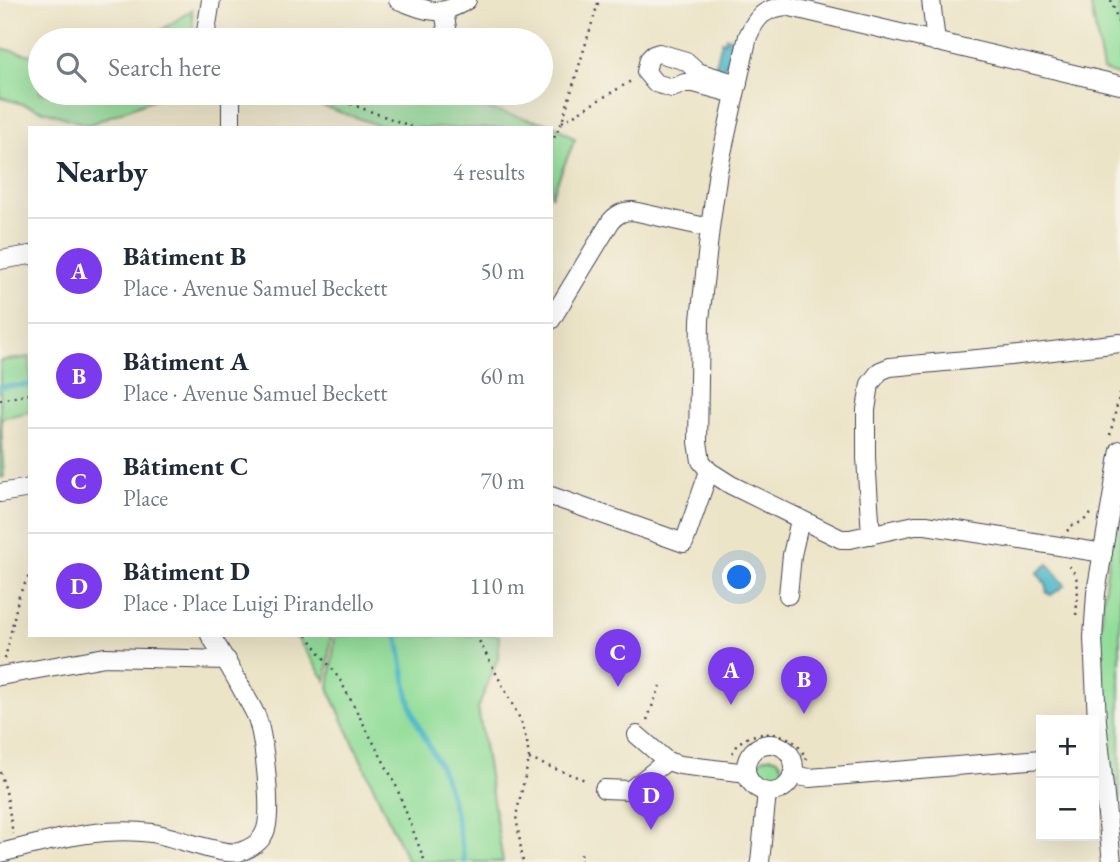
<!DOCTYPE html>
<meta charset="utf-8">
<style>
body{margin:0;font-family:"EB Garamond",serif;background:#f6f6f7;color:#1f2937}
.controls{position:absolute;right:21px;bottom:21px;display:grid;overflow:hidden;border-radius:0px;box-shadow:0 7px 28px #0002}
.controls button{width:63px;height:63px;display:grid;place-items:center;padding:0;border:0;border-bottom:2px solid #e0e1e3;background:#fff;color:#1f2937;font:35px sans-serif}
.you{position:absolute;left:740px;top:578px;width:24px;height:24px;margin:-18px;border:5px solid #fff;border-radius:50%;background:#1a73e8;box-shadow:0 0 0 10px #1a73e833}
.badge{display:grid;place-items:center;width:46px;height:46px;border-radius:50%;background:#7c3aed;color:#fff;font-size:23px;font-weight:700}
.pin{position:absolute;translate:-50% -58px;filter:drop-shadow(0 2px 4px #0008)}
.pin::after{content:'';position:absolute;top:37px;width:24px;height:21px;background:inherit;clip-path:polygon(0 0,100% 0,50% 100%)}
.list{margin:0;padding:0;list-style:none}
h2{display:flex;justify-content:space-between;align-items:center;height:91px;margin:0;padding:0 28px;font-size:30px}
h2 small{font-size:23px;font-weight:400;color:#747a83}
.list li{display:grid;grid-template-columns:46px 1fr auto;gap:21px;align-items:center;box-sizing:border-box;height:105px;padding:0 28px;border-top:2px solid #e0e1e3}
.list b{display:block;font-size:26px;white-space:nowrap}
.list p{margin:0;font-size:23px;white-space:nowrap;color:#747a83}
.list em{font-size:23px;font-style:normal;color:#747a83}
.icon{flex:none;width:38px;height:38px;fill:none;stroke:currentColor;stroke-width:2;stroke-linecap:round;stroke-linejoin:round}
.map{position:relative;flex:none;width:1120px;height:862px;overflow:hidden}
.search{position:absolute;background:#fff;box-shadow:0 7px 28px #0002;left:28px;top:28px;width:525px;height:77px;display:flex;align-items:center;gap:18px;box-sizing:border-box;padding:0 24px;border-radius:38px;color:#747a83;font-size:26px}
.panel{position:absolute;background:#fff;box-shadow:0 7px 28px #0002;left:28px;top:126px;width:525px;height:511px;border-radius:0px}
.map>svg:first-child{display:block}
.green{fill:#92dd99;stroke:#5a806a;stroke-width:2}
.water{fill:#4cb8c8;stroke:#376d82;stroke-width:2}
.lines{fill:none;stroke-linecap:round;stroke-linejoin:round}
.stream{stroke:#4cb8c8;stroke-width:5}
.minor-casing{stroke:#403f50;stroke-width:20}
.path{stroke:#403f50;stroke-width:2.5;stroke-dasharray:2 5;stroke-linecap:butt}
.minor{stroke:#fff;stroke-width:18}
</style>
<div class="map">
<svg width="1120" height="862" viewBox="0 0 1120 862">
<rect width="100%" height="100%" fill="#f7f3e8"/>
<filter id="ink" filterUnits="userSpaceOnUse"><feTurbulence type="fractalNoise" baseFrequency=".0143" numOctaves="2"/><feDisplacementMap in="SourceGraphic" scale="14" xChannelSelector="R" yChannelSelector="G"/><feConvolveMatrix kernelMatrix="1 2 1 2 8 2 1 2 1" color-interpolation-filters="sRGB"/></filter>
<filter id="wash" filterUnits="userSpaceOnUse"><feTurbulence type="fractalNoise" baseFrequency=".00686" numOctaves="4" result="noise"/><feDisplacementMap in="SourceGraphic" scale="28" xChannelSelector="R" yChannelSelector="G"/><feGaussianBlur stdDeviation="1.57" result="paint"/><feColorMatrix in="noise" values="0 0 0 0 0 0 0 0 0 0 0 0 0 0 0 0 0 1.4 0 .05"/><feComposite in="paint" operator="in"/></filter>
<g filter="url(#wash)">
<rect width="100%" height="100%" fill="#ece4c7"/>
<g class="green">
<path d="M1090 0H1120V76L1103 70Z"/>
<path d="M192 10 194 40H146Z"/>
<path d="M0 48 40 57V93H169L88 125 0 97Z"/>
<path d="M246 93H429L450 100 553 125 575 139 551 197V128H387L304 100 248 96Z"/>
<path d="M30 357V412L1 418 4 477 0 478V361Z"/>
<path d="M1120 495V821L1116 780H1109C1105 724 1098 668 1102 612 1105 573 1113 534 1120 495Z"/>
<path d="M295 635H331L326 681Z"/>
<path d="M335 635H499L498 658 478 708 503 862H408L329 690Z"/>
<circle cx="770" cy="770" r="13"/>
</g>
<g class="water">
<path d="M726 37 732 38 731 43 735 44C731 57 730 68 715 68L722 41 725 42Z"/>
<path d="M1048 564 1065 585 1051 595 1047 593 1046 589 1047 586 1037 573Z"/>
</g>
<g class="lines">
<g class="stream">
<path d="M0 387 30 385"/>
<path d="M397 635C403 660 404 685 412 709 419 732 434 751 443 773 454 802 459 832 465 862"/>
</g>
</g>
</g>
<g filter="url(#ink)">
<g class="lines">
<defs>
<g id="minor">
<path d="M398 0C427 11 439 18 467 0"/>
<path d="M931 0 936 42"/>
<path d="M444 11 449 40"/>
<path d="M210 40 206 31 211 0"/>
<path d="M735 94 694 83H685L672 88 655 83 646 72 649 59 653 55 659 53 686 61 698 72 738 84"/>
<path d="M231 128V93"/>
<path d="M0 260 30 255"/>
<path d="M551 320 611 221C617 214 623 211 633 211L710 228"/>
<path d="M0 493 30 488"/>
<path d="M551 496 684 543 709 471"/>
<path d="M871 535 866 458V410L870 384 880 371 890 367 1010 356 1120 343"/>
<path d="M1103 553 926 525H915L850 539H841L731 485 709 471 701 461 698 442 700 320 710 228 718 171 748 36C757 16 764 9 786 6L1120 85"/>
<path d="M788 595 792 555 800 520"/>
<path d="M0 676 105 657 227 660"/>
<path d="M637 735 667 761"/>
<circle cx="770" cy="768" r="24"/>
<path d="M792 775 810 778 1041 759"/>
<path d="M604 789 630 790 667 761 680 765 739 772 746 769"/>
<path d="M0 853C50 841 100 826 152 833 173 836 221 856 239 852 252 848 262 842 266 829 272 809 264 738 257 718 254 710 249 702 245 695 234 674 223 655 210 635"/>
<path d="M760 862 767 792"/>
<path d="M1112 862 1097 721 1093 638 1096 593 1120 450"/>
</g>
</defs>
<use href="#minor" class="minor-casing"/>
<g class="path">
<path d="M1111 0 1120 27"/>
<path d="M310 93 334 98 416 128"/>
<path d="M562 122 631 81"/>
<path d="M551 144 562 122 599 0"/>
<path d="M0 400 30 394"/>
<path d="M1110 435 1120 393"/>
<path d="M1067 531 1073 525 1082 522 1092 513"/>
<path d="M1069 566C1083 579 1076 602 1076 619"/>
<path d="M307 635 340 680 395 783 425 862"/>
<path d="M476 635 520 719 527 742 529 759 516 816 523 862"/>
<path d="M5 659 19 595 30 574"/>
<path d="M647 720 660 686"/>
<path d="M732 753C732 753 738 745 738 744 751 731 782 730 795 743 801 748 804 755 808 761"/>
<path d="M529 759 588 781"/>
<path d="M0 772 6 791 13 834"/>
<path d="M581 862 580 858 582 852"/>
</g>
<use href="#minor" class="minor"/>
</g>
</g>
</svg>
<div class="controls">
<button>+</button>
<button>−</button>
</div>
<div class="you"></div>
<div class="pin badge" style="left:731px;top:705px">A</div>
<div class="pin badge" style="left:804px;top:714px">B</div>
<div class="pin badge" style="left:618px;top:687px">C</div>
<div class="pin badge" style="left:651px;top:830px">D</div>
<div class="search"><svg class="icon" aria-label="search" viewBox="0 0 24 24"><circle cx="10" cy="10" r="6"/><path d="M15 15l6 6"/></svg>Search here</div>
<section class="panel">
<h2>Nearby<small>4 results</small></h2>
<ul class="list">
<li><span class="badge">A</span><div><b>Bâtiment B</b><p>Place · Avenue Samuel Beckett</p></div><em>50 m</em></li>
<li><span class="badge">B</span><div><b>Bâtiment A</b><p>Place · Avenue Samuel Beckett</p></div><em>60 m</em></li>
<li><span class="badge">C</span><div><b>Bâtiment C</b><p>Place</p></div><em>70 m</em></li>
<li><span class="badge">D</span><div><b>Bâtiment D</b><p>Place · Place Luigi Pirandello</p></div><em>110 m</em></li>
</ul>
</section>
</div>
